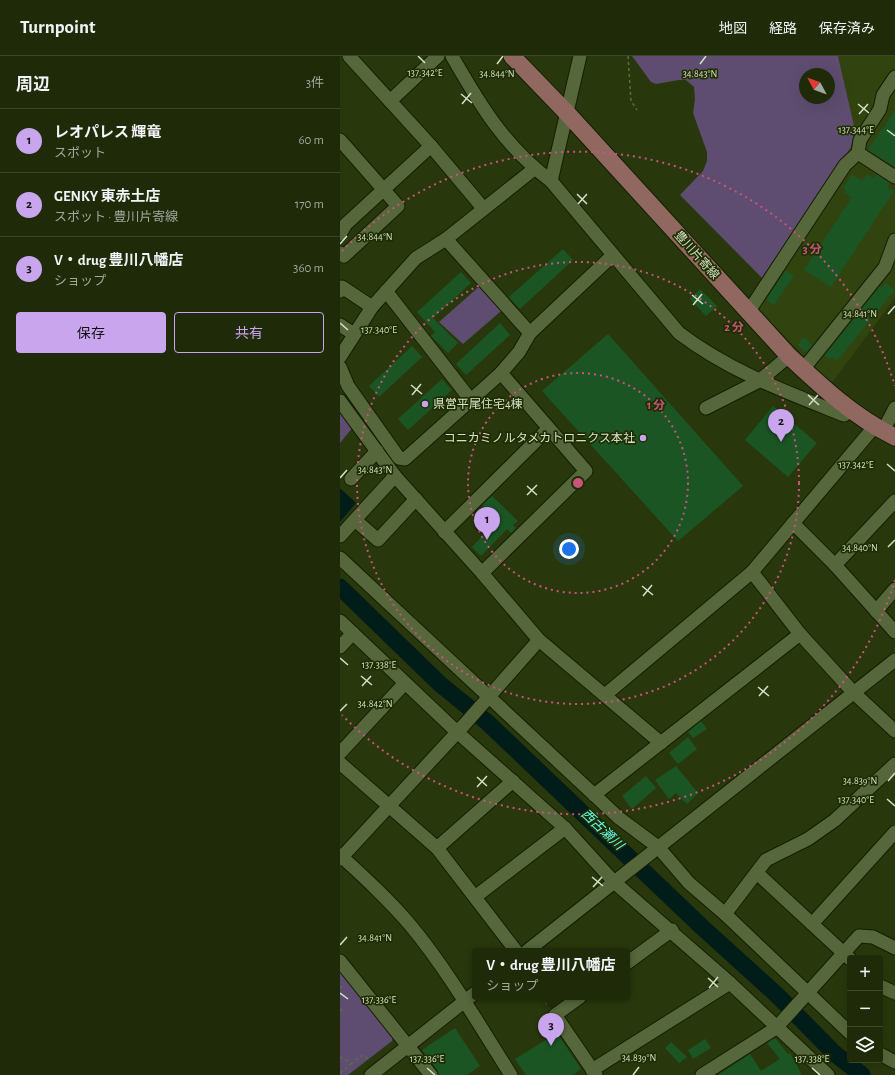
<!DOCTYPE html>
<html lang="ja">
<meta charset="utf-8">
<style>
body{margin:0;font-family:"Alegreya Sans","Noto Sans JP",sans-serif;background:#2c3617;color:#f1f3f6}
.controls{position:absolute;right:12px;bottom:12px;display:grid;overflow:hidden;border-radius:4px;box-shadow:0 4px 16px #0002}
.controls button{width:36px;height:36px;display:grid;place-items:center;padding:0;border:0;border-bottom:1px solid #3c462a;background:#1f2a09;color:#f1f3f6;font:20px sans-serif}
.compass{position:absolute;left:459px;top:12px;width:36px;height:36px;border-radius:50%;background:#1f2a09;box-shadow:0 4px 16px #0002;rotate:311deg}
.you{position:absolute;left:229px;top:493px;width:14px;height:14px;margin:-10px;border:3px solid #fff;border-radius:50%;background:#1a73e8;box-shadow:0 0 0 6px #1a73e833}
.badge{display:grid;place-items:center;width:26px;height:26px;border-radius:50%;background:#c9a5ee;color:#111;font-size:13px;font-weight:700}
.pin{position:absolute;translate:-50% -33px;filter:drop-shadow(0 1px 2px #0008)}
.pin::after{content:'';position:absolute;top:21px;width:14px;height:12px;background:inherit;clip-path:polygon(0 0,100% 0,50% 100%)}
.popup{position:absolute;left:132px;top:892px;width:158px;height:52px;box-sizing:border-box;display:grid;place-content:center;border-radius:4px;background:#1f2a09;filter:drop-shadow(0 1px 3px #0005);font-size:13px;white-space:nowrap;color:#a1a79c}
.popup b{font-size:15px;color:#f1f3f6}
.popup::after{content:'';position:absolute;left:50%;top:100%;margin-left:-8px;border:8px solid transparent;border-top-color:#1f2a09}
.list{margin:0;padding:0;list-style:none}
h2{display:flex;justify-content:space-between;align-items:center;height:52px;margin:0;padding:0 16px;font-size:17px}
h2 small{font-size:13px;font-weight:400;color:#a1a79c}
.list li{display:grid;grid-template-columns:26px 1fr auto;gap:12px;align-items:center;box-sizing:border-box;height:64px;padding:0 16px;border-top:1px solid #3c462a}
.list b{display:block;font-size:15px;white-space:nowrap}
.list p{margin:0;font-size:13px;white-space:nowrap;color:#a1a79c}
.list em{font-size:13px;font-style:normal;color:#a1a79c}
.actions{display:flex;gap:8px;padding:12px 16px}
.actions a{flex:1;padding:9px 0;border:1px solid #c9a5ee;border-radius:4px;text-align:center;font-size:14px;color:#c9a5ee}
.actions .main{background:#c9a5ee;color:#111}
.icon{flex:none;width:22px;height:22px;fill:none;stroke:currentColor;stroke-width:2;stroke-linecap:round;stroke-linejoin:round}
.map{position:relative;flex:none;width:555px;height:1019px;overflow:hidden}
header{display:flex;align-items:center;gap:24px;box-sizing:border-box;height:56px;padding:0 20px;background:#1f2a09;border-bottom:1px solid #3c462a}
header strong{font-size:19px}
nav{display:flex;gap:22px;margin-inline-start:auto;font-size:14px}
main{display:flex}
aside{flex:1;background:#1f2a09}
.map>svg:first-child{display:block}
.built{fill:#31430f}
.green{fill:#5e4d70;fill-rule:evenodd}
.water{fill:#001d1a}
.lines{fill:none;stroke-linecap:round;stroke-linejoin:round}
.river{stroke:#001d1a;stroke-width:17}
.building{fill:#1b5524}
.minor-casing{stroke:#131e00;stroke-width:15}
.major-casing{stroke:#131e00;stroke-width:19}
.path{stroke:#5f6d47;stroke-width:1.5;stroke-dasharray:3 3;stroke-linecap:butt}
.minor{stroke:#56673b;stroke-width:13}
.major{stroke:#906860;stroke-width:17}
.ticks{fill:none;stroke:#d5e0c8;stroke-width:1.5}
.ring{fill:none;stroke:#c8547c;stroke-width:2;stroke-dasharray:2 4}
.poi-dot{fill:#c9a5ee;stroke:#1f2e02;stroke-width:1.5}
.labels{text-anchor:middle;dominant-baseline:central;stroke-width:3.5;stroke-linejoin:round;paint-order:stroke}
.street-label{font-size:12px;fill:#d5e0c8;stroke:#1f2e02}
.poi-label{font-size:12px;fill:#d5e0c8;stroke:#1f2e02;text-anchor:start}
.water-label{font-size:13px;font-style:italic;fill:#65faeb;stroke:#1f2e02}
.ticks-label{font-size:10px;text-anchor:middle;fill:#d5e0c8;stroke:#1f2e02;stroke-width:3.5;stroke-linejoin:round;paint-order:stroke}
.centre{fill:#c8547c;stroke:#1f2e02;stroke-width:2}
.ring-label{font-size:12px;text-anchor:middle;font-weight:bold;fill:#c8547c;stroke:#1f2e02;stroke-width:3.5;stroke-linejoin:round;paint-order:stroke}
</style>
<header>
<strong>Turnpoint</strong>
<nav><a>地図</a><a>経路</a><a>保存済み</a></nav>
</header>
<main>
<aside>
<h2>周辺<small>3件</small></h2>
<ul class="list">
<li><span class="badge">1</span><div><b>レオパレス 輝竜</b><p>スポット</p></div><em>60 m</em></li>
<li><span class="badge">2</span><div><b>GENKY 東赤土店</b><p>スポット · 豊川片寄線</p></div><em>170 m</em></li>
<li><span class="badge">3</span><div><b>V・drug 豊川八幡店</b><p>ショップ</p></div><em>360 m</em></li>
</ul>
<div class="actions"><a class="main">保存</a><a>共有</a></div>
</aside>
<div class="map">
<svg width="555" height="1019" viewBox="0 0 555 1019">
<rect width="100%" height="100%" fill="#29380c"/>
<path class="built" d="M498 0H555V242L491 328 411 246 511 91 515 74Z"/>
<g class="green">
<path d="M292 0H498L515 74 511 91 425 225 340 139 363 115 367 105V96L353 57 355 43 354 31 346 24H339L316 28 311 26ZM465 18H489V42H465Z"/>
<path d="M141 229 161 255 123 288 99 266Z"/>
<path d="M0 350 14 370 0 387Z"/>
<path d="M0 910 53 979 52 985 8 1019H0Z"/>
</g>
<path class="water" d="M0 432 16 447 0 466Z"/>
<g class="lines">
<path class="river" d="M0 531 100 628 148 667 363 872 438 940 494 997 522 1019"/>
</g>
<g class="building">
<path d="M555 54V111L528 94Z"/>
<path d="M512 118 522 125 527 118 534 122 536 118 550 127 547 131 554 135 491 231 464 214 512 141 504 137 506 134 503 132Z"/>
<path d="M223 193 233 204 180 253 169 241Z"/>
<path d="M446 214 454 220 434 249 426 244Z"/>
<path d="M121 216 131 227 93 262 118 287 108 297 91 280 95 276 77 256Z"/>
<path d="M545 227 555 234 497 305 492 301 490 304 485 299 540 230 541 232Z"/>
<path d="M360 233 377 250 366 260 350 243Z"/>
<path d="M160 267 170 279 126 319 116 308Z"/>
<path d="M268 278 403 430 338 485 202 335Z"/>
<path d="M464 281 473 289 466 296 457 289Z"/>
<path d="M72 290 82 301 39 341 29 330Z"/>
<path d="M102 323 112 334 68 374 58 363Z"/>
<path d="M433 350 477 387 448 421 405 384Z"/>
<path d="M152 440 178 465 173 469 176 472 171 477 167 473 141 500 132 491 157 464 142 449Z"/>
<path d="M361 665 367 673 353 682 348 676Z"/>
<path d="M348 681 357 693 338 708 329 697Z"/>
<path d="M336 710 358 737 347 748 336 737 329 743 315 724Z"/>
<path d="M306 720 316 732 292 753 282 740Z"/>
<path d="M115 972 140 1010 127 1019H99L97 1014 82 994Z"/>
<path d="M217 977 241 1013 233 1019H186L175 1003Z"/>
<path d="M435 982 448 998 450 997 462 1019H378L410 998 421 1015 440 1003 427 987Z"/>
<path d="M365 983 371 992 353 1003 348 994Z"/>
<path d="M331 986 347 1001 339 1007 325 992Z"/>
</g>
<g class="lines">
<defs>
<g id="minor">
<path d="M9 0 91 90 143 152"/>
<path d="M112 0C140 49 165 91 211 125L339 277C389 315 446 336 504 359L511 354"/>
<path d="M50 45 98 0"/>
<path d="M0 84 58 150 4 200 0 197"/>
<path d="M518 97 520 84 540 53 543 39 555 21"/>
<path d="M211 125 240 0"/>
<path d="M0 178 6 168 91 90"/>
<path d="M106 183 190 277"/>
<path d="M0 235 2 231 32 251"/>
<path d="M46 235 130 343"/>
<path d="M409 255 505 109 518 97 555 121"/>
<path d="M0 269 14 278"/>
<path d="M0 301 32 251 76 202 106 183 194 113"/>
<path d="M469 306 545 211 555 184"/>
<path d="M0 311 8 330 59 402 65 403 161 317 179 296 190 277 273 199"/>
<path d="M0 345 55 420 142 517 199 584 321 687"/>
<path d="M366 352 419 325 449 300"/>
<path d="M543 375 555 352"/>
<path d="M11 423 37 395"/>
<path d="M15 464 38 484 76 443"/>
<path d="M453 467 495 509 555 576"/>
<path d="M104 476 208 373"/>
<path d="M0 480 55 420"/>
<path d="M0 502 279 762 318 791 349 827 385 858 510 977"/>
<path d="M495 509 555 445"/>
<path d="M412 516 460 578 514 637 555 675"/>
<path d="M142 517 246 415 161 317"/>
<path d="M536 555 555 533"/>
<path d="M0 565 116 675 225 772 274 826 390 927 488 1019"/>
<path d="M0 591 13 577"/>
<path d="M265 639 412 516 535 370"/>
<path d="M0 697 65 627"/>
<path d="M0 707 97 792 176 895"/>
<path d="M254 739 460 578"/>
<path d="M97 792 173 725"/>
<path d="M0 799C25 822 50 845 71 870 109 916 139 969 171 1019"/>
<path d="M0 803 124 669 199 584"/>
<path d="M417 817 510 903"/>
<path d="M135 841 225 772"/>
<path d="M385 858 426 804 468 783 495 764 555 708"/>
<path d="M472 868 555 776"/>
<path d="M187 895 555 604"/>
<path d="M0 905 91 1019"/>
<path d="M287 907 332 874"/>
<path d="M540 930 555 937"/>
<path d="M240 941 215 959 256 1019"/>
<path d="M540 998 555 1006"/>
<path d="M252 1014 390 927"/>
<path d="M31 1019 135 937"/>
<path d="M362 1019 436 972 519 880 533 881 555 892"/>
</g>
<path id="major" d="M172 0 227 57 449 300C482 331 514 361 555 381"/>
</defs>
<use href="#minor" class="minor-casing"/>
<use href="#major" class="major-casing"/>
<g class="path">
<path d="M288 0 291 45 297 54"/>
<path d="M0 932 5 928"/>
<path d="M202 941 209 951"/>
<path d="M0 955 5 951"/>
<path d="M0 1001 12 1007 23 999 28 1003"/>
<path d="M0 1017 12 1007"/>
</g>
<use href="#minor" class="minor"/>
<use href="#major" class="major"/>
</g>
<path class="ticks" d="M78 0 85 7M157 8 163 0M360 8 366 0M121 38 132 47M122 48 131 37M518 48 529 57M519 58 528 48M547 74 555 80M237 138 247 148M238 148 247 138M0 188 7 180M352 239 363 248M353 249 362 238M548 258 555 250M0 267 8 274M71 329 82 338M72 339 81 328M468 339 479 349M469 349 478 339M547 408 555 415M0 422 7 414M187 430 197 439M187 439 197 429M548 491 555 484M302 530 313 539M303 540 312 529M0 602 8 609M21 620 32 629M22 630 31 620M418 631 429 640M419 640 428 630M0 655 7 648M137 721 147 730M548 725 555 717M137 731 147 720M547 743 555 750M252 821 263 830M253 831 262 821M0 889 7 881M368 922 378 931M369 932 378 921M0 937 8 943M87 1012 95 1019M472 1012 480 1019M293 1019 299 1011"/>
<g class="ring">
<circle cx="238" cy="427" r="110"/>
<circle cx="238" cy="427" r="221"/>
<path d="M555 524A331 331 0 0 1 2 659M2 195A331 331 0 0 1 555 330"/>
</g>
<g class="poi-dot">
<circle cx="85" cy="348" r="4"/>
<circle cx="303" cy="382" r="4"/>
</g>
<g class="labels">
<g class="street-label">
<text transform="translate(357 199) rotate(48)">豊川片寄線</text>
</g>
<g class="poi-label">
<text x="93" y="348">県営平尾住宅4棟</text>
<text x="295" y="382" text-anchor="end">コニカミノルタメカトロニクス本社</text>
</g>
<g class="water-label">
<text transform="translate(262 774) rotate(43)">西古瀬川</text>
</g>
</g>
<g class="ticks-label">
<text x="85" y="20">137.342°E</text>
<text x="157" y="21">34.844°N</text>
<text x="360" y="21">34.843°N</text>
<text x="516" y="77">137.344°E</text>
<text x="35" y="184">34.844°N</text>
<text x="520" y="261">34.841°N</text>
<text x="39" y="277">137.340°E</text>
<text x="516" y="412">137.342°E</text>
<text x="35" y="417">34.843°N</text>
<text x="520" y="495">34.840°N</text>
<text x="39" y="612">137.338°E</text>
<text x="35" y="651">34.842°N</text>
<text x="520" y="728">34.839°N</text>
<text x="516" y="747">137.340°E</text>
<text x="35" y="885">34.841°N</text>
<text x="39" y="947">137.336°E</text>
<text x="299" y="1005">34.839°N</text>
<text x="87" y="1006">137.336°E</text>
<text x="472" y="1006">137.338°E</text>
</g>
<circle cx="238" cy="427" r="6" class="centre"/>
<g class="ring-label">
<text x="472" y="197">3 分</text>
<text x="394" y="275">2 分</text>
<text x="316" y="353">1 分</text>
</g>
</svg>
<div class="controls">
<button>+</button>
<button>−</button>
<button><svg class="icon" aria-label="layers" viewBox="0 0 24 24"><path d="M12 4l9 5-9 5-9-5zM3 14l9 5 9-5"/></svg></button>
</div>
<svg class="compass" viewBox="-18 -18 36 36"><path d="M0-13l5 13h-10z" fill="#e53935"/><path d="M0 13l5-13h-10z" fill="#a1a79c"/></svg>
<div class="you"></div>
<div class="pin badge" style="left:147px;top:484px">1</div>
<div class="pin badge" style="left:441px;top:386px">2</div>
<div class="pin badge" style="left:211px;top:990px">3</div>
<div class="popup"><b>V・drug 豊川八幡店</b>ショップ</div>
</div>
</main>
